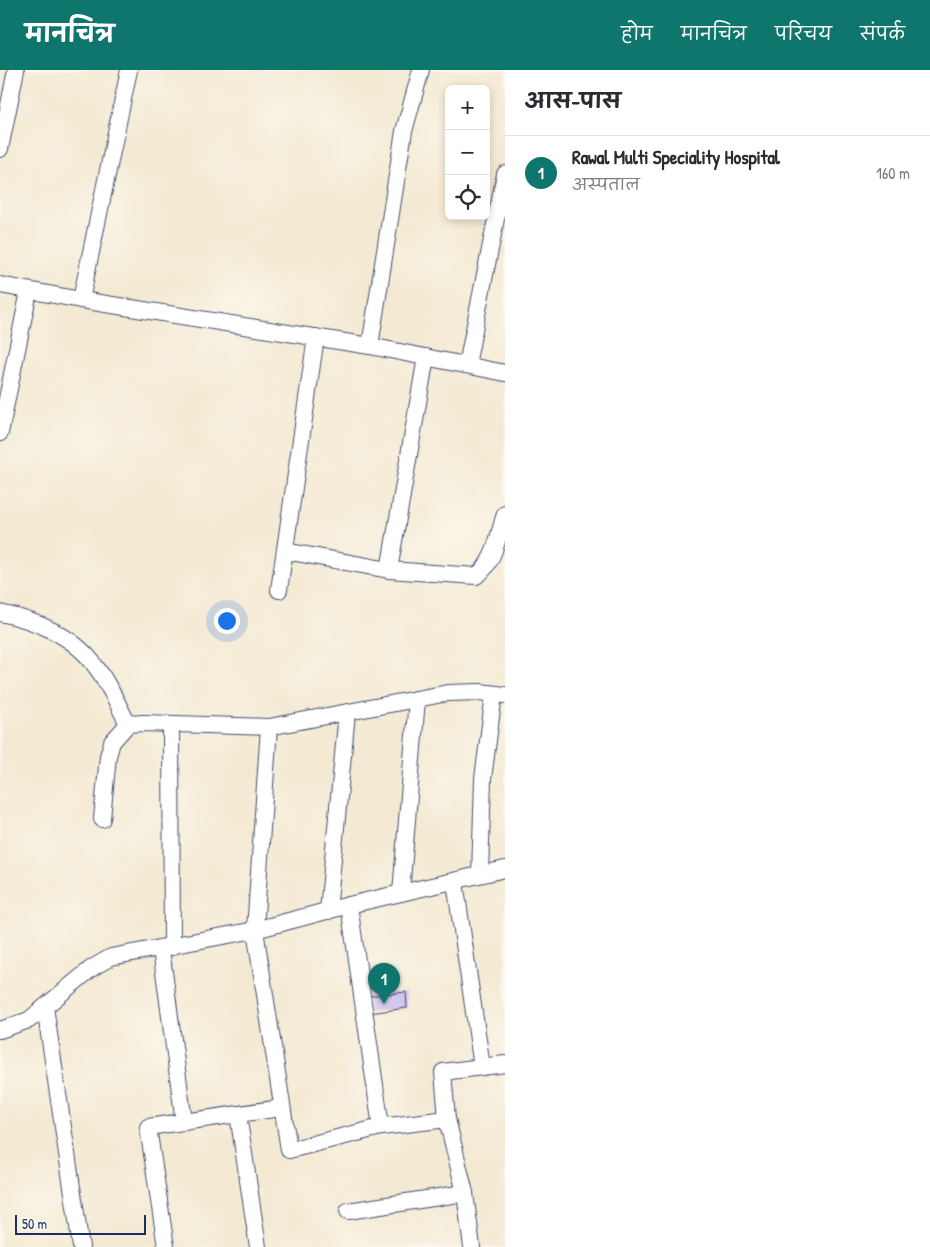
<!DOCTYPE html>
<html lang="hi">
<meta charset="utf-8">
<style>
body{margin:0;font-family:"Patrick Hand","Playpen Sans Deva",sans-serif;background:#f7f7f7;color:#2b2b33}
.controls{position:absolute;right:15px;top:15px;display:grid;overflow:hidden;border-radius:8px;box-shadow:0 2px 8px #0003}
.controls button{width:45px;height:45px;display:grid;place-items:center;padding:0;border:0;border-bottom:1px solid #e1e1e2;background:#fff;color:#2b2b33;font:25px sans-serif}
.scale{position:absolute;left:15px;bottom:12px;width:131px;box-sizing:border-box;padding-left:5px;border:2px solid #1b2f5e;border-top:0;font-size:14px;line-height:18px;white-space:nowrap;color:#1b2f5e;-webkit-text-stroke:4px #fbf7ec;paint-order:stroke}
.you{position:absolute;left:226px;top:550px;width:18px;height:18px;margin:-12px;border:4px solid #fff;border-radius:50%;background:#1a73e8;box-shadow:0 0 0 8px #1a73e833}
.badge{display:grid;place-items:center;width:32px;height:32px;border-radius:50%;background:#0f766e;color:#fff;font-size:16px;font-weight:700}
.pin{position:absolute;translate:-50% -41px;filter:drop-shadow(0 1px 2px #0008)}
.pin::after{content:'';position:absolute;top:26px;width:18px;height:15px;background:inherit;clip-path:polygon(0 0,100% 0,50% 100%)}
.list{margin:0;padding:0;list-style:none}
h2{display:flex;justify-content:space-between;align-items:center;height:65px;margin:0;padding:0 20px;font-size:21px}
h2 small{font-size:16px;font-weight:400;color:#7c7c81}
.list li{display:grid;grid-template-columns:32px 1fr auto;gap:15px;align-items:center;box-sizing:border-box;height:75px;padding:0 20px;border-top:1px solid #e1e1e2}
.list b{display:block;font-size:19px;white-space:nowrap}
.list p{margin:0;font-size:16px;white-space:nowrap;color:#7c7c81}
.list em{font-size:16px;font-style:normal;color:#7c7c81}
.icon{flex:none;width:28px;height:28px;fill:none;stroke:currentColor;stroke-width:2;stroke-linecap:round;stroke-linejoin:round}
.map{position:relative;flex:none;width:505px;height:1177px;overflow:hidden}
header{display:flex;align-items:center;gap:30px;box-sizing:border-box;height:70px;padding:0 25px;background:#0f766e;color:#fff}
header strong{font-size:24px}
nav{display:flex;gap:28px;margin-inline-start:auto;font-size:18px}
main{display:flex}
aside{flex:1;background:#fff}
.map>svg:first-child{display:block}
.building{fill:#c3b2f0}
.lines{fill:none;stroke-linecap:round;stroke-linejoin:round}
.minor-casing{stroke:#3c4b6f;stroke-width:18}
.minor{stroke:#fff;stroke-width:16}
</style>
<header>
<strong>मानचित्र</strong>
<nav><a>होम</a><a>मानचित्र</a><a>परिचय</a><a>संपर्क</a></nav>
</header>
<main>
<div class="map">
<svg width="505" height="1177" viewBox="0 0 505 1177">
<rect width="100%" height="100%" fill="#fbf7ec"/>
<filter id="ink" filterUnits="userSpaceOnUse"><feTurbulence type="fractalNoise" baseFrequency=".02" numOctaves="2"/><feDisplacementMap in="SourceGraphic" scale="10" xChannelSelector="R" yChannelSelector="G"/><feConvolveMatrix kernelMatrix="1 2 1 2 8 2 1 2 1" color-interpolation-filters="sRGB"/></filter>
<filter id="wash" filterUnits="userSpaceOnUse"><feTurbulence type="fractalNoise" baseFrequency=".0096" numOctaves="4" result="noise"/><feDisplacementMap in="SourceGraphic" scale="20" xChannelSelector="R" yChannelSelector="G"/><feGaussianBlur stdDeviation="1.12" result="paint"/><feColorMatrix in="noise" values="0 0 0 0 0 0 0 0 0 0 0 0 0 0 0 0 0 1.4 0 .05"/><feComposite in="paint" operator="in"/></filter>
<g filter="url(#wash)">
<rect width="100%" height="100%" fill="#f4e9d2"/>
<g id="blocks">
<path class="building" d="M406 922 407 938 369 943 367 926Z"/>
</g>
</g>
<g filter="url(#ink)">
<use href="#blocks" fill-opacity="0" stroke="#3c4b6f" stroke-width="1"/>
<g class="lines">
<defs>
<g id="minor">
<path d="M0 79 16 0"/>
<path d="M0 215 81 230 370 276 505 303"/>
<path d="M81 230 129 0"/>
<path d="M370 276 404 61 421 0"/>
<path d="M467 295 505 104"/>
<path d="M0 363 29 221"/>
<path d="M285 481 389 500 476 506C494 495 499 462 505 444"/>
<path d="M389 500 426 287"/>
<path d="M279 520 316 267"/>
<path d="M0 543C35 550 75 566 96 597 109 614 118 635 128 654"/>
<path d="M171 655 172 877"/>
<path d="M269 657 255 860 289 1080 381 1057 447 1049"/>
<path d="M102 749 108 686 112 672 128 654 143 653 269 657 448 623 480 622 505 625"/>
<path d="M480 804 483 709 494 624"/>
<path d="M455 812 482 997"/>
<path d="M401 823 417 629"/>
<path d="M349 835 381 1057"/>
<path d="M328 841 347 643"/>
<path d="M161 879 184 1052"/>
<path d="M45 937 81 1177"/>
<path d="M0 960 29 950 92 898 111 887 255 860 349 835 505 799"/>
<path d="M238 1044 258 1177"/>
<path d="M348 1141 465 1123"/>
<path d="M166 1177 148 1057 281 1038"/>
<path d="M472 1177 465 1123 447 1049 443 1002 505 994"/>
</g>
</defs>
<use href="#minor" class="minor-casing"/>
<use href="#minor" class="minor"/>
</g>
</g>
</svg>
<div class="controls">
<button>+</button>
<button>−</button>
<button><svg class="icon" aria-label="locate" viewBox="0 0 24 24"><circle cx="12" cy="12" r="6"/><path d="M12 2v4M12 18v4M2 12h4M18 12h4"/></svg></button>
</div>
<div class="scale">50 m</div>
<div class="you"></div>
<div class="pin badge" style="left:384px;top:934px">1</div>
</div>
<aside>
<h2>आस-पास<small></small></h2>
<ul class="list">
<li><span class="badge">1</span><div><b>Rawal Multi Speciality Hospital</b><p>अस्पताल</p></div><em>160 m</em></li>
</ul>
</aside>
</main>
